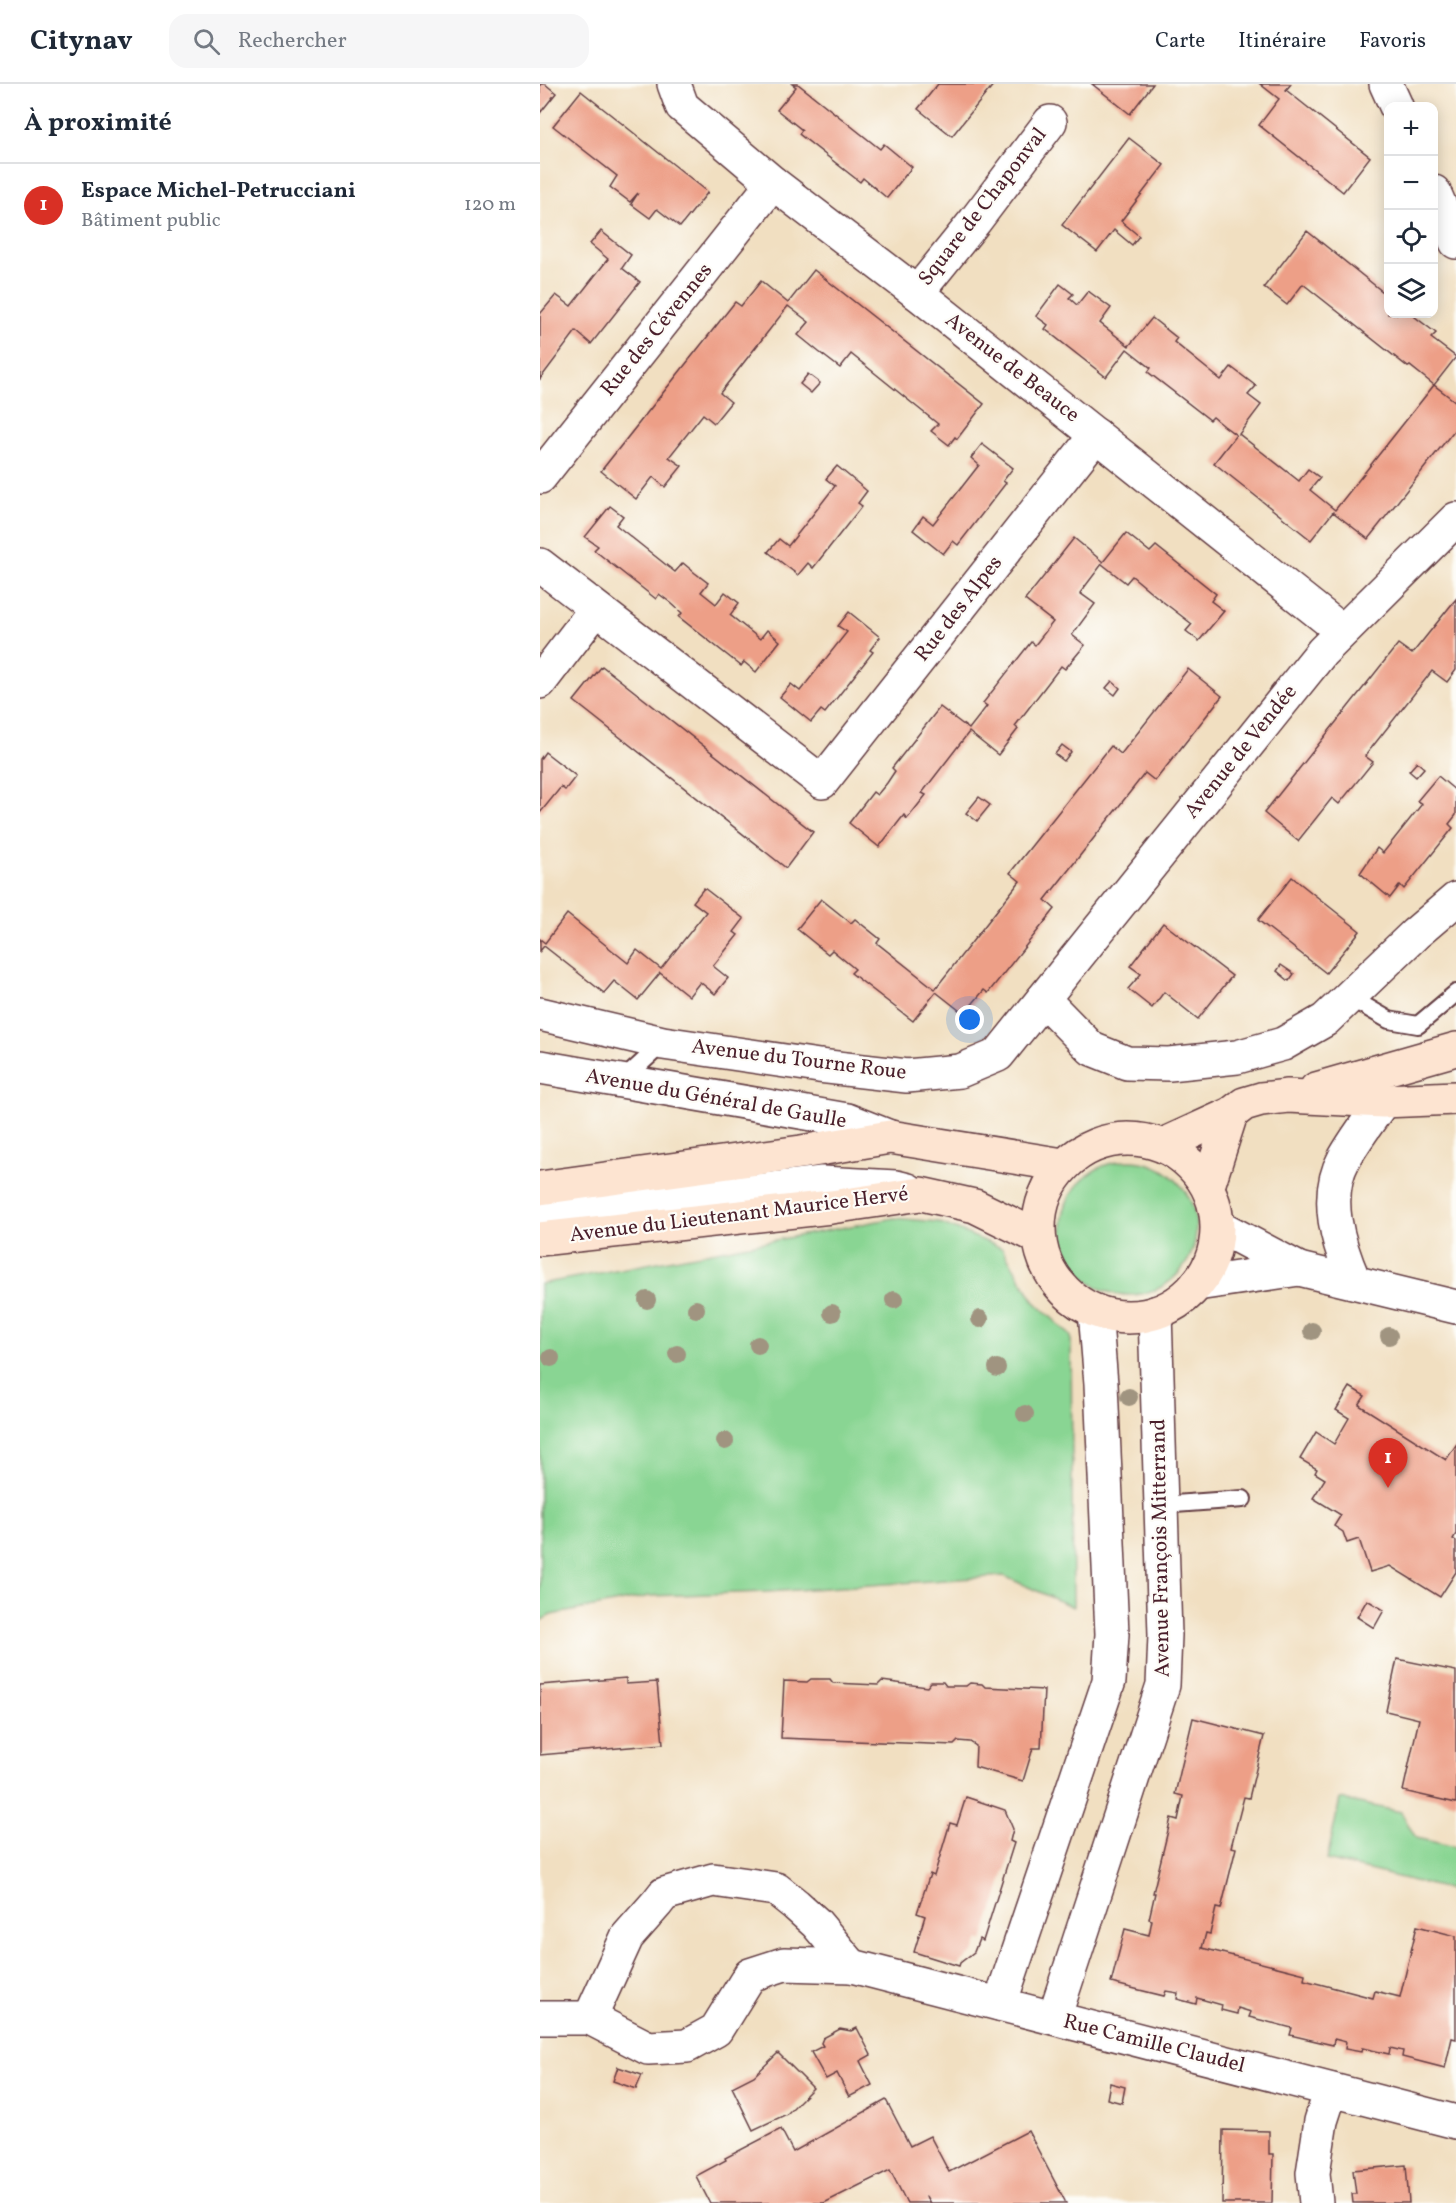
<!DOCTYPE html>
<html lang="fr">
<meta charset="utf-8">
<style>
body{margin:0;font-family:Vollkorn,serif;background:#f6f6f7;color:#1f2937}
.controls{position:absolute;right:18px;top:18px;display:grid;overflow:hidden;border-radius:12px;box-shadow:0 3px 15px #0003}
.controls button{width:54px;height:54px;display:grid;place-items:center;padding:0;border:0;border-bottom:2px solid #e0e1e3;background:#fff;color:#1f2937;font:30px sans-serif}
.you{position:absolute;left:430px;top:936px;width:21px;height:21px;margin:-15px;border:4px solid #fff;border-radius:50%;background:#1a73e8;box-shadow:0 0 0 9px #1a73e833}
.badge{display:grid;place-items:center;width:39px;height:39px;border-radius:50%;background:#d93025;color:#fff;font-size:20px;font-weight:700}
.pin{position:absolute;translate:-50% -50px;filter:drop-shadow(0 2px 3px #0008)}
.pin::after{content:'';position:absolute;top:32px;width:21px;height:18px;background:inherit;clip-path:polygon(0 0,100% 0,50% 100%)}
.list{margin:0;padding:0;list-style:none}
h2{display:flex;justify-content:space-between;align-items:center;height:78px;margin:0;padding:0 24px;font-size:26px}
h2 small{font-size:20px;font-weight:400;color:#747a83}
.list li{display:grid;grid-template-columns:39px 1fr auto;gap:18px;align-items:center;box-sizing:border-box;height:84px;padding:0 24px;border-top:2px solid #e0e1e3}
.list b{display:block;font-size:22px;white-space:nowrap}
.list p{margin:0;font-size:20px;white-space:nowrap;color:#747a83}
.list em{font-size:20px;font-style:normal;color:#747a83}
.icon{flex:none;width:33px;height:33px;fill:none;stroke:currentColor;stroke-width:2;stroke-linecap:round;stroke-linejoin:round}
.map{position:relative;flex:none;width:916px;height:2119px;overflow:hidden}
header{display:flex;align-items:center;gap:36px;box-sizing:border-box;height:84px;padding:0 30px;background:#fff;border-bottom:2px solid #e0e1e3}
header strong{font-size:28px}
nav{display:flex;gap:33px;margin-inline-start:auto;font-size:21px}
.search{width:420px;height:54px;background:#f6f6f7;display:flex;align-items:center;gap:15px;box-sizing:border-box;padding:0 21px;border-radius:18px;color:#747a83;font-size:22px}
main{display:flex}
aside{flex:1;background:#fff}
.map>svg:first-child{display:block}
.green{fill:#89d593;stroke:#6a7a5f;stroke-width:1.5}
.building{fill:#ed9f87}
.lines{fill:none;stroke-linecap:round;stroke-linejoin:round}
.service-casing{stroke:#633c42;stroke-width:20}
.minor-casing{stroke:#633c42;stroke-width:36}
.tertiary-casing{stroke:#633c42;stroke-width:36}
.secondary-casing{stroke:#633c42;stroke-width:36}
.service{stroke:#fff;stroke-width:16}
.minor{stroke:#fff;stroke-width:33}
.tertiary{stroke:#fff;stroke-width:33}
.secondary{stroke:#fde4d1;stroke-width:33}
.tree{fill:#a09480}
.labels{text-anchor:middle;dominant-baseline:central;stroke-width:4.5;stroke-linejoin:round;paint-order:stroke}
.street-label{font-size:21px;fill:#4a1f2b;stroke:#fdfcf7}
</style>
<header>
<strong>Citynav</strong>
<div class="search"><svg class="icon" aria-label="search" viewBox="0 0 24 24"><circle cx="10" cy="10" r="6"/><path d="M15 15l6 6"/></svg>Rechercher</div>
<nav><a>Carte</a><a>Itinéraire</a><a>Favoris</a></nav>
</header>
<main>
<aside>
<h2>À proximité<small></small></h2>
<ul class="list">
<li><span class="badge">1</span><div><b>Espace Michel-Petrucciani</b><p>Bâtiment public</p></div><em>120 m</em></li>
</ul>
</aside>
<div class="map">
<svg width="916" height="2119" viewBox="0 0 916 2119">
<rect width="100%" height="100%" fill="#fdfcf7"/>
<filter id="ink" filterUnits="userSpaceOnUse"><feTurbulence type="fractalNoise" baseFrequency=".0167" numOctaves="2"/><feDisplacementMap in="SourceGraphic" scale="12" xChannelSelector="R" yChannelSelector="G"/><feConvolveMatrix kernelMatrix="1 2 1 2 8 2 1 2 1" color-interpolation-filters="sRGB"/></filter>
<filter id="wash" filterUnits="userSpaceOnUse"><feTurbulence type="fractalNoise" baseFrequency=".008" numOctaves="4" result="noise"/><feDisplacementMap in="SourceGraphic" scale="24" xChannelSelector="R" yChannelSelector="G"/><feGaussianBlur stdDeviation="1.35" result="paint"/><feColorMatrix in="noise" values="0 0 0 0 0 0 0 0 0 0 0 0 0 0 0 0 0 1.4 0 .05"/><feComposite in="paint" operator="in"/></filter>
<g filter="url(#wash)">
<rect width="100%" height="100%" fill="#f1dfc1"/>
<g class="green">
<circle cx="589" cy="1144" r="67"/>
<path d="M354 1134 398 1138 462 1164 494 1217 531 1252 533 1523 464 1492 227 1508 110 1512 11 1531 0 1537V1200Z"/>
<path d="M800 1715 861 1728 876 1754 916 1763V1807L787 1776Z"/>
</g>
<g id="blocks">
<g class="building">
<path d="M0 0H5L16 9 0 29Z"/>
<path d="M252 0H258L340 65 344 60 372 83 347 114 323 94 320 98 259 50 262 46 237 26 256 3Z"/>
<path d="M398 0H454L412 52 378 25Z"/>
<path d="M552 0H613L590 30Z"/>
<path d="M720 0H751L746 6 830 73 803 108 719 41 739 15Z"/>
<path d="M41 7 168 108 140 143 117 125 110 134 91 120 98 109 90 118 70 103 77 92 13 42Z"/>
<path d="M589 54 624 81 581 137 599 152 592 161 574 146 557 168 522 141Z"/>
<path d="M61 147 91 171 82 184 100 198 51 260 36 247 0 295V230L16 211 31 222 68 175 50 160Z"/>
<path d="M767 147 848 212V230H871L896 249 891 254 916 273 894 301 916 318V344L828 455 793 428 771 456 674 379 696 351 684 342 673 333 670 336 608 288 611 284 587 265 566 293 505 245 508 241 496 232 520 200 533 210 529 214 537 221 548 207 571 224 560 239 589 262 612 234 637 254 634 258 681 296 691 283 716 302 708 311 721 321 699 350 759 397 768 385 780 394 770 406 795 426 894 301 870 282 868 283 763 200 747 221 724 203Z"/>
<path d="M274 186 444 320 417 355 415 353 409 361 391 347 398 340 311 270 300 284 279 268 258 251 269 238 248 222 180 309 191 318 174 339 163 330 129 373 142 382 125 403 113 393 96 415 61 387 195 218 201 222 221 197 248 219Z"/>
<path d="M268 290 280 299 271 309 260 300Z"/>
<path d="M442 360 473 384 463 397 466 399 418 461 413 457 403 470 373 446 383 432 393 440 439 381 431 374Z"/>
<path d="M297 382 327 407 318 419 322 422 273 484 268 479 258 491 228 468 239 455 248 462 271 433 295 402 286 395Z"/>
<path d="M70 422 83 432 76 441 135 488 143 479 155 489 168 499 161 508 176 520 185 508 199 519 190 531 220 555 227 546 240 557 216 588 204 578 201 582 139 533 142 529 131 519 119 510 116 515 54 466 58 462 45 453Z"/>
<path d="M586 449 610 468 616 462 676 510 671 517 684 527 659 557 646 547 652 540 622 517 592 492 586 499 562 480 540 509 555 520 532 551 545 561 525 585 521 582 475 642 478 645 458 671 429 648 382 709 386 711 367 735 364 731 339 763 309 739 333 708 337 711 347 699 355 687 352 684 400 623 429 645 447 622 443 619 491 558 495 561 513 538 485 516 534 454 563 478Z"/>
<path d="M916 515V586L907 598 892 587 825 672 833 678 799 720 792 714 758 757 724 729 858 560 872 570Z"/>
<path d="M309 528 340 553 330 566 333 568 285 629 281 626 271 638 240 613 251 600 260 607 307 548 298 542Z"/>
<path d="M62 582 273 748 246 784 34 617Z"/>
<path d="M648 585 682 612 615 697 605 689 505 816 515 825 448 909 444 906 424 930 396 908 373 937 311 889 315 885 292 866 288 870 257 845 281 815 311 839 315 835 340 855 337 859 395 905 480 797 470 789 571 662 581 670Z"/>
<path d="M572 597 580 604 575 611 566 604Z"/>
<path d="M522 661 531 668 524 677 515 670Z"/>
<path d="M5 668 36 692 25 706 21 703 0 729V675Z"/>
<path d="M877 678 884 684 876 693 869 687Z"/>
<path d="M898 692 916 707V731L909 740 913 744 864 805 860 801 850 814 820 789 837 764 843 769 882 720 877 717Z"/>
<path d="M439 713 450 721 437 737 426 729Z"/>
<path d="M752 793 820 847 786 889 718 836Z"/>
<path d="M164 804 204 835 194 848 198 851 173 882 188 894 175 910 160 898 149 912 120 889 98 916 74 897 64 909 4 862 0 867V855L5 859 27 830 88 879 97 866 121 885 166 828 153 818Z"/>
<path d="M623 839 692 892 658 935 624 908 612 924 588 905 601 890 590 882Z"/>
<path d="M741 881 754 890 749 897 737 887Z"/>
<path d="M810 1303 825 1312 819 1321 906 1376 916 1361V1450L913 1455 916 1457V1488L900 1513 850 1482 830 1488 819 1455 807 1459 803 1448 794 1442 801 1431 773 1414 785 1395 775 1389 777 1385 760 1375 776 1348 794 1360 809 1334 796 1326Z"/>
<path d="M827 1516 844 1526 834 1544 817 1533Z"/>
<path d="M857 1575 916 1587V1719L863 1707 879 1635 846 1627Z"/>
<path d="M86 1594V1600L117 1598 123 1660 0 1671V1601Z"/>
<path d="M271 1595H290L293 1599 338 1601 342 1597 387 1603 391 1598H403L406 1602H426L430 1599 442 1600 445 1603 504 1606 501 1664H493L483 1697 435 1683 436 1662 430 1658 418 1657 414 1661 241 1654 244 1597 267 1598Z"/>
<path d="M653 1634 724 1652 709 1714 704 1713 691 1763 696 1764 681 1825 676 1824 670 1850 666 1849 662 1864 765 1890 764 1896 833 1914 835 1907 860 1913 877 1842 916 1852V1955L912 1954 905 1984 862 1973 863 1967 850 1964 849 1970 822 1964 821 1968 805 1965 806 1958 794 1955 793 1961 750 1951 752 1944 709 1933 711 1928 698 1924 697 1930 681 1926 682 1921 657 1914 656 1920 637 1915 638 1909 626 1907 624 1912 571 1899 585 1845 609 1851 612 1836 609 1835 615 1809H613L631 1734 638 1736 643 1712 635 1710Z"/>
<path d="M426 1713 465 1726 473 1745 470 1757 474 1759 443 1857 439 1855 434 1868 420 1879 419 1882 374 1868 385 1832 377 1829 390 1790 394 1792 410 1739 417 1741Z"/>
<path d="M317 1944 331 1971 320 1977 332 2001 309 2013 297 1989 286 1995 271 1968 283 1962 281 1959 283 1954 300 1945 311 1947Z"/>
<path d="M238 1969 273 2004 247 2030 213 2046 192 2003 214 1992Z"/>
<path d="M78 1983 102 1991 96 2005 73 1997Z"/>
<path d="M570 1999 585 2003 582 2019 567 2015Z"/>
<path d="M346 2016 370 2062 390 2052 409 2088 488 2047 526 2119H390L386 2112 389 2119H367L350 2086 284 2119H170L156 2092 186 2076 185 2074 241 2045 253 2068Z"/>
<path d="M683 2046 729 2047V2070H733L732 2119H682Z"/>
<path d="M866 2081 869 2119H813L812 2110H816L813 2086Z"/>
</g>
</g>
</g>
<g filter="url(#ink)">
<use href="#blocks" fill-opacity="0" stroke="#633c42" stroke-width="1.5"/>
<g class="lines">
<defs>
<g id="service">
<path d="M809 913 849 936 878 941 916 909"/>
<path d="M82 997 123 959"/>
<path d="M621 1421 703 1415"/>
</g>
<g id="minor">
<path d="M134 0 142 22 233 99 377 209 802 547"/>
<path d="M846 0 856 22"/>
<path d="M894 108 916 158"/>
<path d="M377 209 435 137 510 38"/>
<path d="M0 393 233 99"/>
<path d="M0 481 282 698 556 351"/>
<path d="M0 598 56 525"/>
<path d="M503 915 552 965 587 979 629 980 697 973 743 960 785 936 875 850 916 815"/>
<path d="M0 930 123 959 279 982 367 992 420 987 458 971 782 568 916 435"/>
<path d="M0 983 307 1036 350 1053"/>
<path d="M0 1133 282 1099 356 1103 368 1106"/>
<path d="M460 1920 569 1597 572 1550 561 1300 555 1227"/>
<path d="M0 1934H50L108 1964 147 1962 176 1946 210 1891 244 1880 312 1882 916 2038"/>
<path d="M50 1934 87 1853 117 1819 124 1810 173 1796 236 1805 256 1821 276 1839 312 1882"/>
<path d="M514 1934 623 1601 625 1551 615 1229"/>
<path d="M776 2119 773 2089 781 2037 791 2006"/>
</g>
<g id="tertiary">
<path d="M678 1142 759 1185 916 1223"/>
<path d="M814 1197C798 1160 783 1113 804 1075 815 1055 830 1036 843 1017"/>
<path d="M657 1200 759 1185"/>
</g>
<g id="secondary">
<path d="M776 1005 916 965"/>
<circle cx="588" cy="1144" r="89"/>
<path d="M623 1061 691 1030 704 1020 721 1015 748 1012 843 1017 916 1014"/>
<path d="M668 1102 691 1030"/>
<path d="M0 1104 261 1068 350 1053 523 1081"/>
<path d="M0 1155 291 1123 381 1110 435 1122 498 1153"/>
</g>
</defs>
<use href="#service" class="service-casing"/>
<use href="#minor" class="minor-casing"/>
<use href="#tertiary" class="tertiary-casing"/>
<use href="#secondary" class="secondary-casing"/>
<use href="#service" class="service"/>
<use href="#minor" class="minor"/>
<use href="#tertiary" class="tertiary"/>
<use href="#secondary" class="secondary"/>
</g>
<g class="tree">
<circle cx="107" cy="1216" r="9"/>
<circle cx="354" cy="1216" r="9"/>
<circle cx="156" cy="1225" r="9"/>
<circle cx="292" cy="1229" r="9"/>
<circle cx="440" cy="1235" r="9"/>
<circle cx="772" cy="1247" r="9"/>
<circle cx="849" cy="1252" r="9"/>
<circle cx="218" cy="1261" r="9"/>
<circle cx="137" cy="1270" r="9"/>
<circle cx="11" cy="1274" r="9"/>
<circle cx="457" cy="1284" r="9"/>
<circle cx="589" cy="1313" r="9"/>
<circle cx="485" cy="1330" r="9"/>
<circle cx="185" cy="1357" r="9"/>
</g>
</g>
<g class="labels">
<g class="street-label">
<text transform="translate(443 123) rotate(-52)">Square de Chaponval</text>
<text transform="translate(117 246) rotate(-51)">Rue des Cévennes</text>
<text transform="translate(472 284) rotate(38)">Avenue de Beauce</text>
<text transform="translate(419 525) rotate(-52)">Rue des Alpes</text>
<text transform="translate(701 668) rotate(-51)">Avenue de Vendée</text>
<text transform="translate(259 976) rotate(7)">Avenue du Tourne Roue</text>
<text transform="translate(176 1015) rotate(10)">Avenue du Général de Gaulle</text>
<text transform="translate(199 1131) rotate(-7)">Avenue du Lieutenant Maurice Hervé</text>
<text transform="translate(621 1464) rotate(-91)">Avenue François Mitterrand</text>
<text transform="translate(614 1960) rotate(14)">Rue Camille Claudel</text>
</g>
</g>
</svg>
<div class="controls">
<button>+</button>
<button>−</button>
<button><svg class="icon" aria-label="locate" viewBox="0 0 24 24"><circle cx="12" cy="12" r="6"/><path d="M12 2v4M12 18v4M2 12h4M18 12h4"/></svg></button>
<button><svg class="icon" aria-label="layers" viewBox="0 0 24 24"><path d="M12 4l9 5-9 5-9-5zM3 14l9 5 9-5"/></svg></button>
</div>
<div class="you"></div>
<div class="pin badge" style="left:848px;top:1404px">1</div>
</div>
</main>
